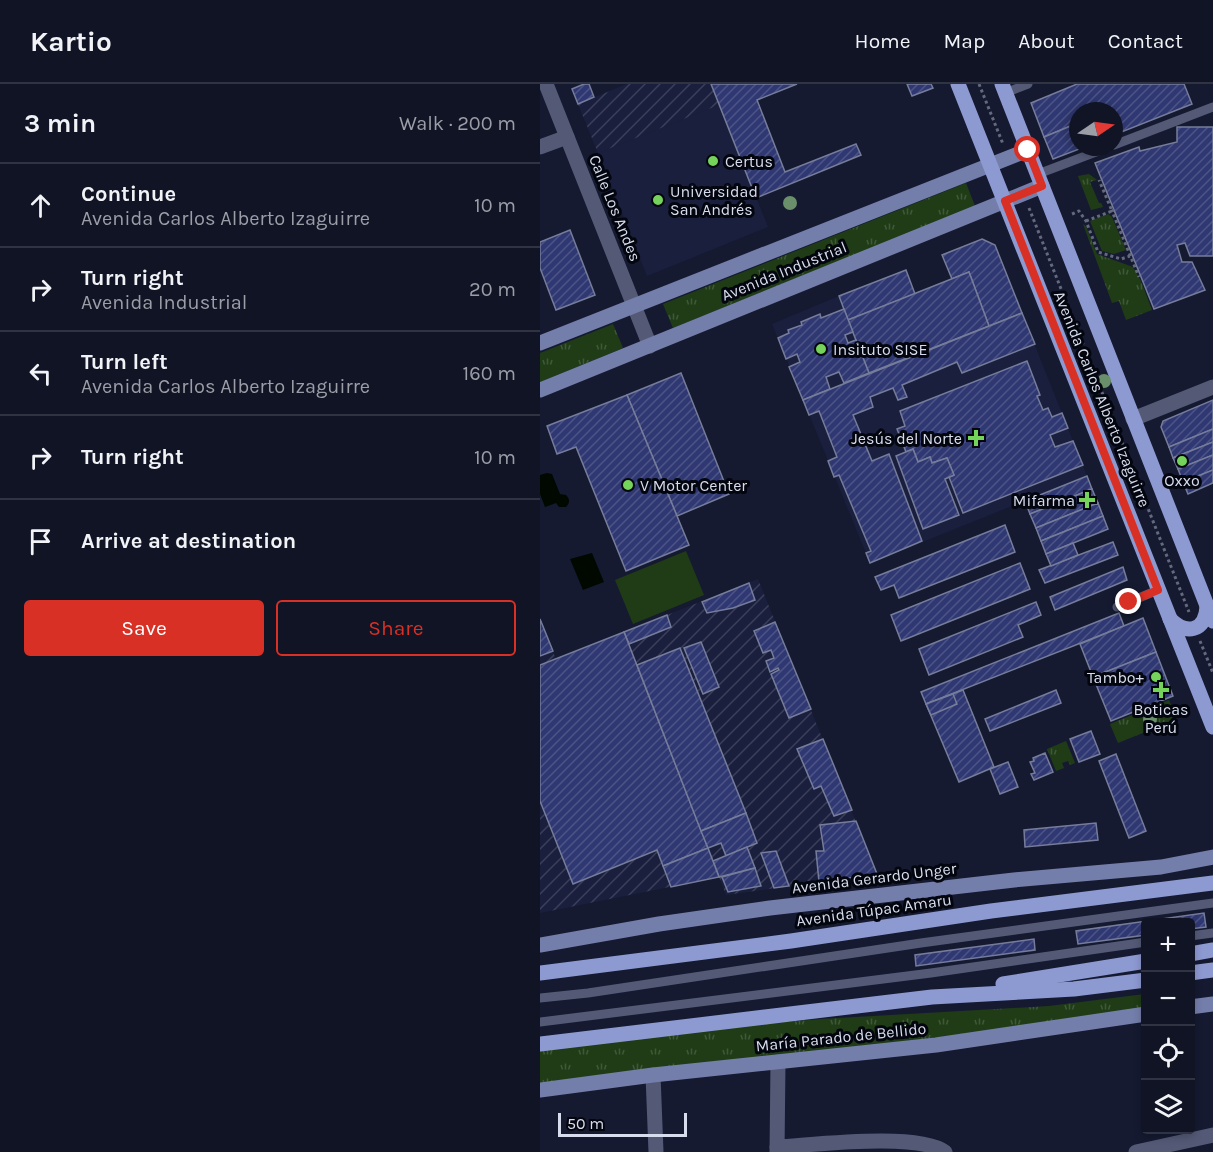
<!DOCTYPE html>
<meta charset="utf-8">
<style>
body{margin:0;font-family:Karla,sans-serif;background:#191d2d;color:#f1f3f6}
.controls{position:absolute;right:18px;bottom:18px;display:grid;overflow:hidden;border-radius:6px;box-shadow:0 3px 9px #0003}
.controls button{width:54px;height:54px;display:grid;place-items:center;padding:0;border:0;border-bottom:2px solid #303342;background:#101425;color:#f1f3f6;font:30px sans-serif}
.compass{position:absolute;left:529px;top:18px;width:54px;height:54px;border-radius:50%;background:#101425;box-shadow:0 3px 9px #0003;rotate:77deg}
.scale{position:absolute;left:18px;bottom:15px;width:129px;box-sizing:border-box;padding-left:6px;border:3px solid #d8dded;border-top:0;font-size:16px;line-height:21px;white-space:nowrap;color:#d8dded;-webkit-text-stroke:4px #04060f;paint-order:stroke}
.stop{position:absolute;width:18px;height:18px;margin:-14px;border:4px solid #d93025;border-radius:50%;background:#fff}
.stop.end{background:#d93025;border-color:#fff;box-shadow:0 2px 6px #0008}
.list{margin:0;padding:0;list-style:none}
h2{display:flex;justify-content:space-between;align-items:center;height:78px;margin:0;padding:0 24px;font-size:26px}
h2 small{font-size:20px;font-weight:400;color:#9c9ea7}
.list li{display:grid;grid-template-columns:39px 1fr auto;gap:18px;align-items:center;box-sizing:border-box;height:84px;padding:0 24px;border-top:2px solid #303342}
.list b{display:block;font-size:22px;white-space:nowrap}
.list p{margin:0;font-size:20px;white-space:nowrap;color:#9c9ea7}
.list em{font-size:20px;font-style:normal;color:#9c9ea7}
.actions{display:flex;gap:12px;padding:18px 24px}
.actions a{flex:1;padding:14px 0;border:2px solid #d93025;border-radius:6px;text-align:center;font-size:21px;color:#d93025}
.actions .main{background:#d93025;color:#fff}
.icon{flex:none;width:33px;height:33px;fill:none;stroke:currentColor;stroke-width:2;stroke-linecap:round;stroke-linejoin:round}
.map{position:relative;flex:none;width:673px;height:1068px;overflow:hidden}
header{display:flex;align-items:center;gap:36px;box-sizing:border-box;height:84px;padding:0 30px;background:#101425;border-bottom:2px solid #303342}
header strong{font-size:28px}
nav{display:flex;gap:33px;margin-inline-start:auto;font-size:21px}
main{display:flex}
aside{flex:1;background:#101425}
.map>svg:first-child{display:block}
.built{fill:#1a1f3d}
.industrial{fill:url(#industrial-furrows)}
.grass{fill:url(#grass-tufts)}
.garden{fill:#1f3c16}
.water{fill:#000800}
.building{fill:url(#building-hatch);stroke:#767d9b;stroke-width:1.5}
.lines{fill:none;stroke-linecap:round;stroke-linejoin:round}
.path{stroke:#64697d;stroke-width:3;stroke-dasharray:3 3;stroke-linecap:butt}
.lane{stroke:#545a76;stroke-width:9}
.street{stroke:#545a76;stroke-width:15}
.secondary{stroke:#747eaa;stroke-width:15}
.primary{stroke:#8d9ad2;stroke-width:15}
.tree{fill:#698f6b}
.route{stroke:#d93025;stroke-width:8}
.poi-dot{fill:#75d25b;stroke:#04060f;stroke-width:2}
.labels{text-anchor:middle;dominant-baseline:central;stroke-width:6;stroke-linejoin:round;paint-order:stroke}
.poi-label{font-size:16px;fill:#d8dded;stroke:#04060f;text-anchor:start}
.street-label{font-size:16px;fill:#d8dded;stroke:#04060f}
</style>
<header>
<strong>Kartio</strong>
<nav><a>Home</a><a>Map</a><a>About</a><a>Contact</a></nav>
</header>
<main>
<aside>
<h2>3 min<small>Walk · 200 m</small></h2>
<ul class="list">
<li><svg class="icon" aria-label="ahead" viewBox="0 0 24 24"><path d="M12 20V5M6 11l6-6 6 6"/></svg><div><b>Continue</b><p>Avenida Carlos Alberto Izaguirre</p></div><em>10 m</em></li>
<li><svg class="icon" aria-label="right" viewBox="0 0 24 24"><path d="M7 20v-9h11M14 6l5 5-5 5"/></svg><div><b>Turn right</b><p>Avenida Industrial</p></div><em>20 m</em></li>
<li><svg class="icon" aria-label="left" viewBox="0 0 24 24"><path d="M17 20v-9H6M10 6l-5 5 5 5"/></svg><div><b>Turn left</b><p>Avenida Carlos Alberto Izaguirre</p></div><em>160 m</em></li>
<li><svg class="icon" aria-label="right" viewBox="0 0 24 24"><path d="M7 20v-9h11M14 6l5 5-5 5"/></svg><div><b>Turn right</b></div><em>10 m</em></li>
<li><svg class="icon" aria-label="arrive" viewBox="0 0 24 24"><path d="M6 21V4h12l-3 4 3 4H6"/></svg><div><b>Arrive at destination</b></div></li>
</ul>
<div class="actions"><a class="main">Save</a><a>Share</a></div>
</aside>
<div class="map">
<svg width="673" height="1068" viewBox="0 0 673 1068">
<defs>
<pattern id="industrial-furrows" width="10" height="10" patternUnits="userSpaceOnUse" patternTransform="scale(1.5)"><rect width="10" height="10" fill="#1a1f3d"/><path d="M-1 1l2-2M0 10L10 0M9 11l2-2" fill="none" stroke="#3b3f59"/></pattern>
<pattern id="grass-tufts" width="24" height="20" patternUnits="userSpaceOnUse" patternTransform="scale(1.5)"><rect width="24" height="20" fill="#1f3c16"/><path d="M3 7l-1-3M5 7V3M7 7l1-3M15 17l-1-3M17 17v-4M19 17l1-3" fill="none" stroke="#3f5838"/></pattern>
<pattern id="building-hatch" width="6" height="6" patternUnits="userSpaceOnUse" patternTransform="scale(1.5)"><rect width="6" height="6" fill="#2f3872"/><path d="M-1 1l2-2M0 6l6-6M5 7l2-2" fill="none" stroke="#4c5486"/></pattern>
</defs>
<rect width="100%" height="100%" fill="#151a31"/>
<g class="built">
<path d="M179 21 228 143 107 192 58 69Z"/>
<path d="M299 212 329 289 482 229 547 392 330 479 232 240Z"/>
</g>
<g class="industrial">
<path d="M87 0H171L179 21 58 69 38 20Z"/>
<path d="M218 495 337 790 186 811 179 793 0 829V535L16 575Z"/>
</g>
<g class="grass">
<path d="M549 90 557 96 550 98 559 119H561L563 123 551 126 538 92Z"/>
<path d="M426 99 435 122 133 244 123 220Z"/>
<path d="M568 130 572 133 586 166 574 170 562 167 550 137Z"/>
<path d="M543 140 546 142 557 170 593 183 601 197 612 226 586 236 579 217 572 219Z"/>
<path d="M73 240 83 264 0 298V269Z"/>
<path d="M629 616 637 635 578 659 570 640Z"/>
<path d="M526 657 535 679 530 681 528 677 522 679 524 684 516 687 507 665Z"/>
<path d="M605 910V925L509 940 0 1001V963L107 950 281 935 509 922Z"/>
</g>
<path class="garden" d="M146 467 164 511 93 540 75 496Z"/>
<g class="water">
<path d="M7 389 12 390 20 410 26 411C30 415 30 419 26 423H19L16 419 5 423 0 410V391Z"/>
<path d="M52 469 64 498 43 506 30 475Z"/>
</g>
<g class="building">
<path d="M44 0H49L54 13 38 20 32 5Z"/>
<path d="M171 0H257L217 16 245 88 316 60 321 71 216 114Z"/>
<path d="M367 0H391L393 4 372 12Z"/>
<path d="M537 0H644L652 20 574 51V27H538V54L533 41 504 53 491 19Z"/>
<path d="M533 41 538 54V63L542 64 513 75 504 53Z"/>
<path d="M637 43H673V172H650L645 159 637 161 642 178H652L665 206 614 225 555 79 599 63 600 67 637 58Z"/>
<path d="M30 146 55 211 16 226 0 184V158Z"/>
<path d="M442 155 455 161 482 229 449 242 429 188 412 195 402 171Z"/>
<path d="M366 186 375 210 308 236 299 212Z"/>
<path d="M429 188 449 242 329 289 308 236Z"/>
<path d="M304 225 313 248 305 251 308 259 316 256 329 289 304 299 299 288 286 293 290 305 263 316 249 283 260 278 257 270 246 275 238 254 249 249 248 246 262 241 261 238 280 230 281 234Z"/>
<path d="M482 229 495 260 422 289 417 278 362 301 367 313 358 316 353 304 330 313 333 323 313 331 332 377 349 370 382 457 330 479 326 469 331 467 299 391 294 393 288 377 297 373 279 327 269 331 263 316Z"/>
<path d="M487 277 500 311 497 312 503 326 508 324 512 333 522 329 528 344 510 351 515 363 533 357 543 381 423 429 409 393 414 391 407 374 392 379 390 373 378 378 373 365 366 368 357 345 365 342 360 327Z"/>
<path d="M141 289 189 410 137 432 87 311Z"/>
<path d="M87 311 149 461 86 487 36 363 17 370 7 342Z"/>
<path d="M673 316V345L629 363 621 343 623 337Z"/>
<path d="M673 345V358L633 374 629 363Z"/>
<path d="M673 358V371L638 385 633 374Z"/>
<path d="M373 365 378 378 390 373 392 379 407 374 414 391 405 395 419 431 383 445 356 372Z"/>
<path d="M673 371V386L643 398 638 385Z"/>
<path d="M673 386V399L648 410 643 398Z"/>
<path d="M547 392 552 405 490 430 485 417Z"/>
<path d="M552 405 558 419 496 444 490 430Z"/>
<path d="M558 419 563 432 501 457 496 444Z"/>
<path d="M563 432 568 445 506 470 501 457Z"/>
<path d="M465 441 475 468 359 514 354 501 341 506 335 493Z"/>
<path d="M573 458 578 471 505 499 499 486Z"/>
<path d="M533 459 538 471 511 482 506 470Z"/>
<path d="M480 479 490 505 361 557 351 531Z"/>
<path d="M583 483 587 496 515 526 510 513Z"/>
<path d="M209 499 215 516 193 524 167 529 162 518Z"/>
<path d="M496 518 501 531 478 541 483 553 389 591 379 565Z"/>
<path d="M579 529 584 542 386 620 381 608Z"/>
<path d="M127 531 131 543 89 560 84 548Z"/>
<path d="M603 534 616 568 553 593 540 560Z"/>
<path d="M0 535 13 567 0 572Z"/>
<path d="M235 538 271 625 249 634 231 590 239 586 238 584 230 588 226 577 234 574 231 566 223 569 214 547Z"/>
<path d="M84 548 168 764 123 782 117 766 33 800 0 717V581Z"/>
<path d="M161 558 179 603 163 610 144 564Z"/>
<path d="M140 564 206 729 161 747 97 581Z"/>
<path d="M616 568 633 612 571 637 553 593Z"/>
<path d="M423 606 454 683 419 698 386 620Z"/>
<path d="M516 606 521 619 450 647 445 635Z"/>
<path d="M413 610 417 620 391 631 386 620Z"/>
<path d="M551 647 560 670 539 678 530 655Z"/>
<path d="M283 655 312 726 294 732 281 702 274 705 257 665Z"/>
<path d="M505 669 513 688 494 696 491 690 495 689 490 678 494 677 493 674Z"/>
<path d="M576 670 606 747 589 754 559 677Z"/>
<path d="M468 678 478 703 460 710 450 685Z"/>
<path d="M206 729 217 759 186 772 181 759 168 764 161 747Z"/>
<path d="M316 737 337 790 279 798 276 767H284L280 741Z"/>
<path d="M556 739 558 756 485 763 484 746Z"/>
<path d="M207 763 215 784 179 793 173 777Z"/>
<path d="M168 764 179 793 131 803 123 782Z"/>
<path d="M236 767 249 802 234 804 221 769Z"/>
<path d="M215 784 221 802 188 808 182 793Z"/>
<path d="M664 829 666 843 650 845V838H606V851L538 860 536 847Z"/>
<path d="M494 855 495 866 376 882 375 871Z"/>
</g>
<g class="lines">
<g class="path">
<path d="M439 0 463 60"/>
<path d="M489 124 649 528"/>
<path d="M574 126 572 127 599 193"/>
<path d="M532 130 539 127 546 137 558 168 581 175 590 172"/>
<path d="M546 137 572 127 559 96"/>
<path d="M660 557 673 589"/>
</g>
<g class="lane">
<path d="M465 9 488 0"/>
<path d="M574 61 673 23"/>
<path d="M498 90 569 63"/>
<path d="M577 523 618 506"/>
<path d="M650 852 673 849"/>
<path d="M0 914 48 909 381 859 673 819"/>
<path d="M0 938 391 889 606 858"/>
</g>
<g class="street">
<path d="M6 0 110 262"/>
<path d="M0 63 27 53"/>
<path d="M593 335 673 303"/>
<path d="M113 991 116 1068"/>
<path d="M237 1063C274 1061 377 1048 405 1068"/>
<path d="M237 1068 238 978"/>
<path d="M596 1068 673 1051"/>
</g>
<g class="secondary">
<path d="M0 259 488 66"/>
<path d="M0 306 502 102"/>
<path d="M0 861 119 840 230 824 474 796 621 783 673 773"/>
<path d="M650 923 673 920"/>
<path d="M0 1006 113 991 396 961 606 930"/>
</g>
<g class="primary">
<path d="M418 0 673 643"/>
<path d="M462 0 673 537"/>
<path d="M630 535C646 551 665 548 667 523"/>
<path d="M650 870 673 866"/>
<path d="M0 889 251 857 451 827 673 799"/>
<path d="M650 889 673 886"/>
<path d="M463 900 606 877"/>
<path d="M0 960 392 913 534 905 606 896"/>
</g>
</g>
<g class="tree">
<circle cx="250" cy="119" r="7"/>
<circle cx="564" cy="297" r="7"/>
<circle cx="610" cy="635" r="7"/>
</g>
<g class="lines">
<path class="route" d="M488 66 502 102 465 117 618 506 589 518"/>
</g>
<g class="poi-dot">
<circle cx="173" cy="77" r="6"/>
<circle cx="118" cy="116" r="6"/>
<circle cx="281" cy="265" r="6"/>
<path d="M433 345h6v6h6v6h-6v6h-6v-6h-6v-6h6z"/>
<circle cx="642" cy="377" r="6"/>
<circle cx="88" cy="401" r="6"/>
<path d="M544 407h6v6h6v6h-6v6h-6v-6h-6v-6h6z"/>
<circle cx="616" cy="593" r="6"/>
<path d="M618 597h6v6h6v6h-6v6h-6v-6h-6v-6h6z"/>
</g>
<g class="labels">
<g class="poi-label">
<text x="185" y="77">Certus</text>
<text x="130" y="107">Universidad<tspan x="130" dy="18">San Andrés</tspan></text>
<text x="293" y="265">Insituto SISE</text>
<text x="422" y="354" text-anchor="end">Jesús del Norte</text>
<text x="642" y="396" text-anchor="middle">Oxxo</text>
<text x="100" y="401">V Motor Center</text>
<text x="535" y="416" text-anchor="end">Mifarma</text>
<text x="604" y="593" text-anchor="end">Tambo+</text>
<text x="621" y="625" text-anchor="middle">Boticas<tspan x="621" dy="18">Perú</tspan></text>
</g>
<g class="street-label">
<text transform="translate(75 124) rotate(68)">Calle Los Andes</text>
<text transform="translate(244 187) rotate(-22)">Avenida Industrial</text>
<text transform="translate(562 315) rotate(68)">Avenida Carlos Alberto Izaguirre</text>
<text transform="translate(334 794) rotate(-7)">Avenida Gerardo Unger</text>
<text transform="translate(334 826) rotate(-8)">Avenida Túpac Amaru</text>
<text transform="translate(301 953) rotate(-6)">María Parado de Bellido</text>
</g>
</g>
</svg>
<div class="controls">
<button>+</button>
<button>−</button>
<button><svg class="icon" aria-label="locate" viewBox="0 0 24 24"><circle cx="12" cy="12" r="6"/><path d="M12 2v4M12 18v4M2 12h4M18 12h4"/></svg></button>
<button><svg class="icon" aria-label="layers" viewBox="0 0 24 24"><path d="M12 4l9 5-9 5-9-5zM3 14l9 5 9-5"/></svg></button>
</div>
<svg class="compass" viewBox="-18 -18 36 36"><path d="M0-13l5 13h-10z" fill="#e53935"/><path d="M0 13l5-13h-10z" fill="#9c9ea7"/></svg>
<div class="scale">50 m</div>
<div class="stop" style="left:488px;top:66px"></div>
<div class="stop end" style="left:589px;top:518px"></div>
</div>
</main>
